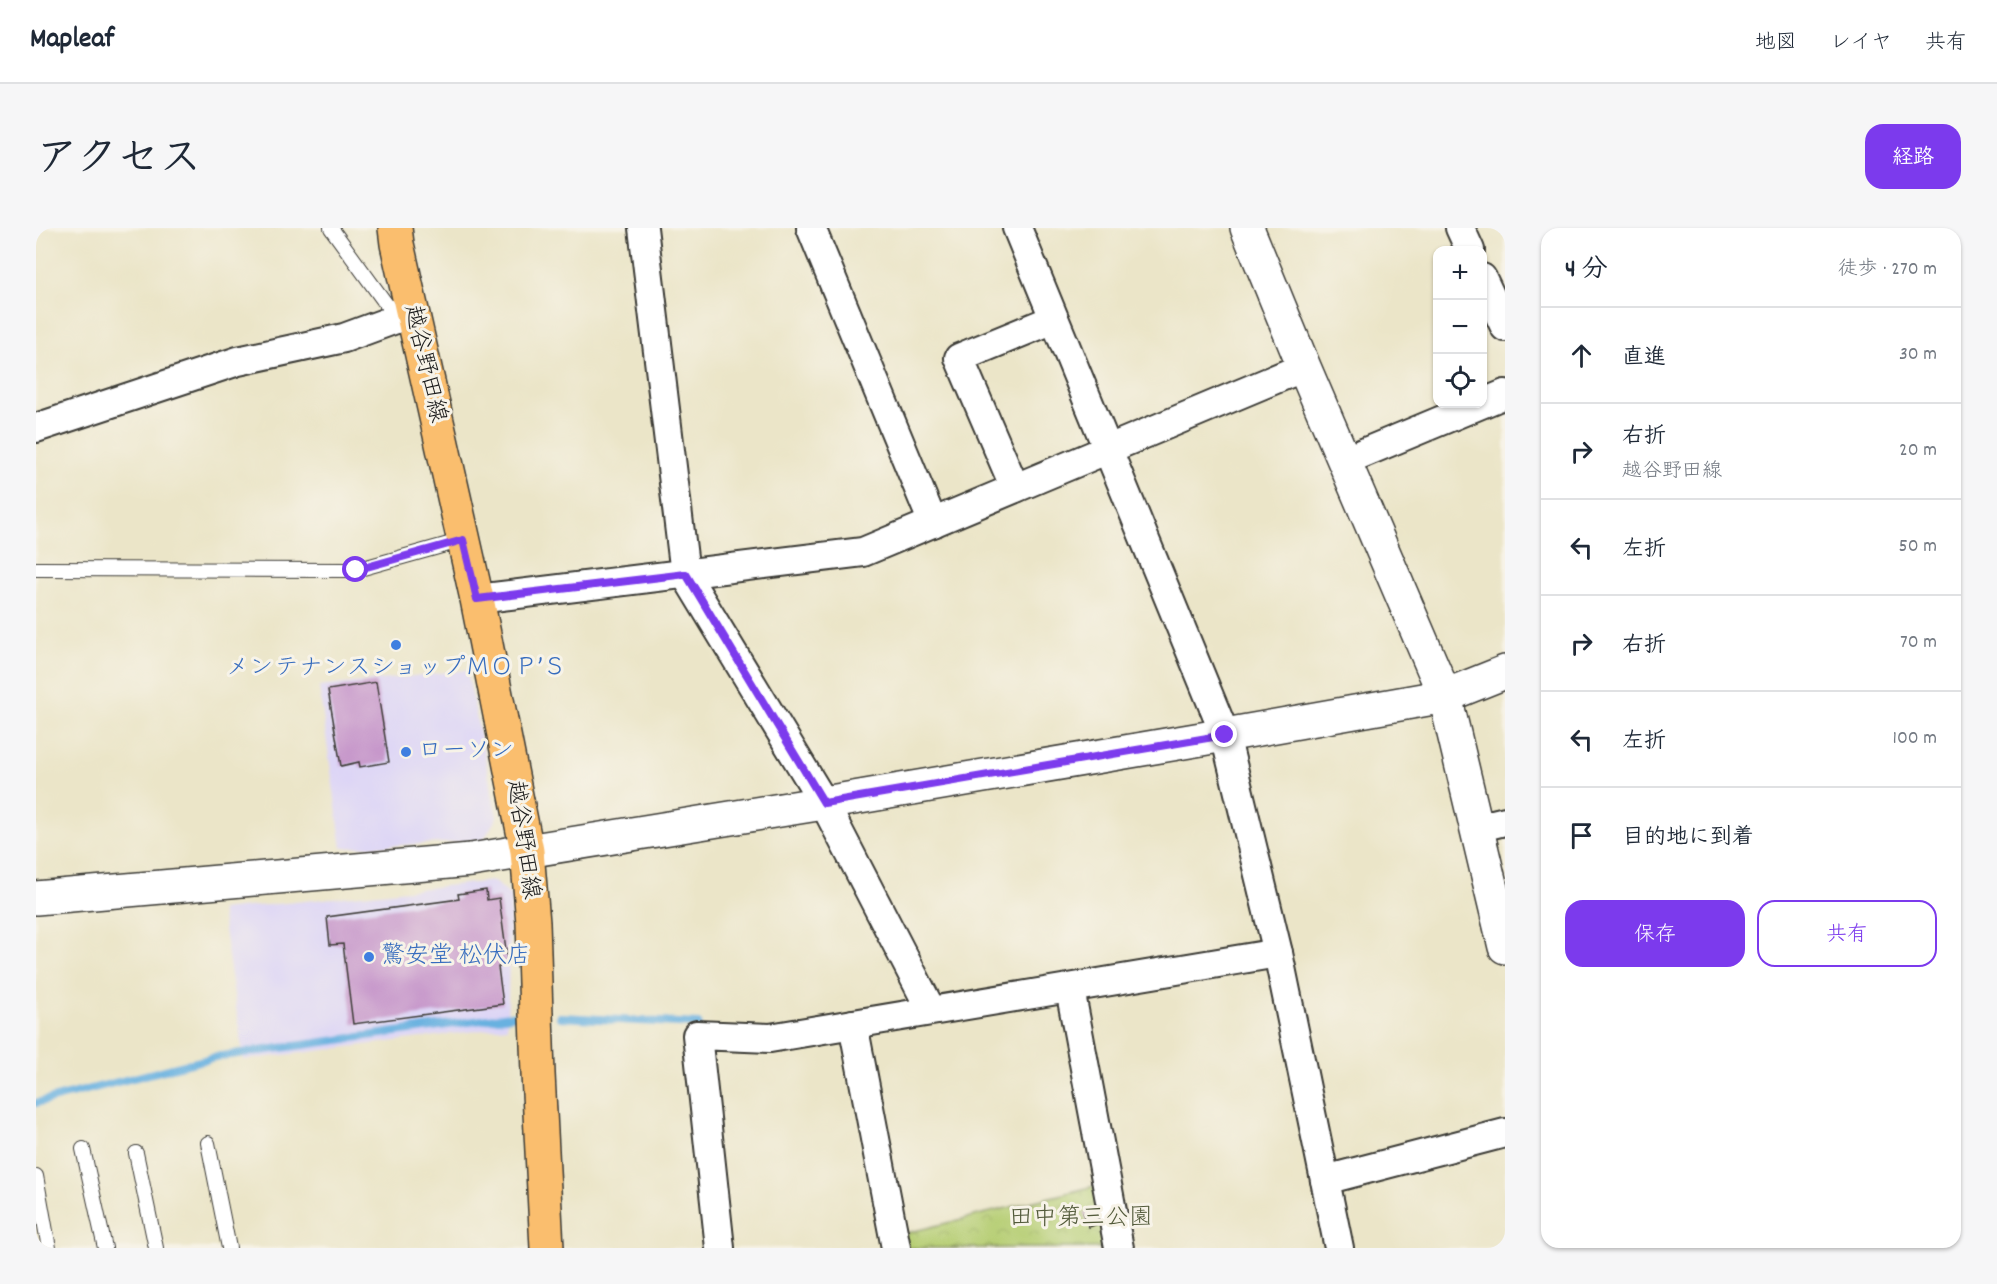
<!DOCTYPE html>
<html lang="ja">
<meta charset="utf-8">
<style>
body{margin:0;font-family:Dekko,"Klee One",sans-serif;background:#f6f6f7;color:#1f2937}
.controls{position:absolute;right:18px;top:18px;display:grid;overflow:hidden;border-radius:12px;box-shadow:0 2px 4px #0004}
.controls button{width:54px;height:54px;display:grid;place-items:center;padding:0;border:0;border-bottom:2px solid #e0e1e3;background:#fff;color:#1f2937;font:30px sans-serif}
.stop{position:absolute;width:18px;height:18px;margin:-14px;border:4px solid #7c3aed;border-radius:50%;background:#fff}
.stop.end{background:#7c3aed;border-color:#fff;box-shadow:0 2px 6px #0008}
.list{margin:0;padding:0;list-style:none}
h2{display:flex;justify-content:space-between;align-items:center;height:78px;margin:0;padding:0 24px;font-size:26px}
h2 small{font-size:20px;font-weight:400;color:#747a83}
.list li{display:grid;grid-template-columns:39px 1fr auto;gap:18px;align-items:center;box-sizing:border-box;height:96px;padding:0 24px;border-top:2px solid #e0e1e3}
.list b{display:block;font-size:22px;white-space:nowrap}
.list p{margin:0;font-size:20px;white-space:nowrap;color:#747a83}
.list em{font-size:20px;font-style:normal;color:#747a83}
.actions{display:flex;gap:12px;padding:18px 24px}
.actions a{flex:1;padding:14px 0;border:2px solid #7c3aed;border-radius:18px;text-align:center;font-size:21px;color:#7c3aed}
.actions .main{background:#7c3aed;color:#fff}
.icon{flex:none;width:33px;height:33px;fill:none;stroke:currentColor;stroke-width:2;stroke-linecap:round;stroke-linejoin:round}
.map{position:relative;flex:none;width:1469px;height:1020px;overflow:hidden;border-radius:18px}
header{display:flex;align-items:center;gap:36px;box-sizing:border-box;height:84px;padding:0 30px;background:#fff;border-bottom:2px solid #e0e1e3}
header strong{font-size:28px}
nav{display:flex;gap:33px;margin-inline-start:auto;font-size:21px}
.intro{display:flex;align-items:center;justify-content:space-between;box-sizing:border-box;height:144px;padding:0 36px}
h1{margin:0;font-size:42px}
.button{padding:15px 27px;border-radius:18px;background:#7c3aed;color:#fff;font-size:21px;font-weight:700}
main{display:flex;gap:36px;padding:0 36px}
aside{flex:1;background:#fff;border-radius:18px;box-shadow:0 2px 4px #0004}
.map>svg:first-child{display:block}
.built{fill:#ddd5f6}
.park{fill:url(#park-crowns);stroke:#697548;stroke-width:1.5}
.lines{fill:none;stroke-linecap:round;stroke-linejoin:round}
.stream{stroke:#68b1e0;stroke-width:8}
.building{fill:#c696ca}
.service-casing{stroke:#3b3a36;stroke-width:16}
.minor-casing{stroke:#3b3a36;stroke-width:32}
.tertiary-casing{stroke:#3b3a36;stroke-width:36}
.primary-casing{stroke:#3b3a36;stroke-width:36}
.service{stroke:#fff;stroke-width:14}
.minor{stroke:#fff;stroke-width:28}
.tertiary{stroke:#fff;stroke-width:33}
.primary{stroke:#fabe6e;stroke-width:33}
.route{stroke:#7c3aed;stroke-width:8}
.shop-dot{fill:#3f7fe0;stroke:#f7f3e8;stroke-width:2}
.labels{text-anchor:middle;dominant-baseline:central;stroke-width:6;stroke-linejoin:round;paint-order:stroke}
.street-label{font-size:24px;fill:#1c1c1c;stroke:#f7f3e8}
.shop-label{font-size:24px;fill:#366cbe;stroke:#f7f3e8;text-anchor:start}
.park-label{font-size:24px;fill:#525a3a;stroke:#f7f3e8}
</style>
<header>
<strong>Mapleaf</strong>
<nav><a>地図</a><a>レイヤ</a><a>共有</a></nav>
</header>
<div class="intro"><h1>アクセス</h1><a class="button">経路</a></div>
<main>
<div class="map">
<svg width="1469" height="1020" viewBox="0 0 1469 1020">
<defs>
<pattern id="park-crowns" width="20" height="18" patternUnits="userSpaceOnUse" patternTransform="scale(1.5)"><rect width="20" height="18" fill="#b6ce73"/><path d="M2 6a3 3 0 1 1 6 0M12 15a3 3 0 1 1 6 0" fill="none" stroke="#9cb063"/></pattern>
</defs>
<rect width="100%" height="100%" fill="#f7f3e8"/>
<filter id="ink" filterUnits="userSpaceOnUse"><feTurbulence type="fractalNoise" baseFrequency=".0167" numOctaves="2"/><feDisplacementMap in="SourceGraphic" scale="12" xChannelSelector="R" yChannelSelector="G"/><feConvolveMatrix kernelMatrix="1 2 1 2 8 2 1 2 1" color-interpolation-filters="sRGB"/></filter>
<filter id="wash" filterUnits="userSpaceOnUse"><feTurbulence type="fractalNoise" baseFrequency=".008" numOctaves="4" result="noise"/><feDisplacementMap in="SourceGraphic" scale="24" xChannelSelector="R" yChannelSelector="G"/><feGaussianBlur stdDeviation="1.35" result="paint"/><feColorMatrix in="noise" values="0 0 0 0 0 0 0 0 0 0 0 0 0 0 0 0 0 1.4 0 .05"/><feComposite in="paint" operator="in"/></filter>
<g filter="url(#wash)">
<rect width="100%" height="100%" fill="#ebe5c8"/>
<g class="built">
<path d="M431 442 461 589 447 613 306 620 283 459Z"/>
<path d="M457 653 475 668 471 799 208 832 185 682Z"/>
</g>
<path class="park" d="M1071 955 1083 1020H860L858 1008Z"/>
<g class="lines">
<g class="stream">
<path d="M524 789 662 796"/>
<path d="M0 875 179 829 482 787"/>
</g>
</g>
<g id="blocks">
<g class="building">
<path d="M340 454 353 534 324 539 323 534 305 538 292 462Z"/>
<path d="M450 662 451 672 463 670 472 737 462 739 467 776 317 796 307 716 294 717 291 689 423 671 422 666Z"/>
<path d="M1062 983 1065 995 1053 999 1048 985Z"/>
</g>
</g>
</g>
<g filter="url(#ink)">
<use href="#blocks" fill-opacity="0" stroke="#3b3a36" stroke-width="1.5"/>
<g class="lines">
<defs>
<g id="service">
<path d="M295 0 361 91"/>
<path d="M0 341 320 342 427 312"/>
<path d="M172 915 193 1020"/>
<path d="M47 921 69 1020"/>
<path d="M100 925 120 1020"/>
<path d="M0 948 13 1020"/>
</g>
<g id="minor">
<path d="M607 0 649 346 788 575 895 782"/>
<path d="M775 0 897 295"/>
<path d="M981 0 1189 507 1242 725 1303 1020"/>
<path d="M1424 0 1434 22"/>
<path d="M1446 50 1469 99"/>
<path d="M0 200 202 133 308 110 376 85"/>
<path d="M1308 233 1469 166"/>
<path d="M979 260 923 130 1018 91"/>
<path d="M441 371 827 324 1268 139"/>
<path d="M1440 600 1469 593"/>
<path d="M1034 761 1083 1020"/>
<path d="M817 796 860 1020"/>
<path d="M1289 952 1469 905"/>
<path d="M684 1020 661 807 734 810 1242 725"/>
</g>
<g id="tertiary">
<path d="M1211 0 1268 139 1409 468 1469 719"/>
<path d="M0 670 435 632 788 575 1189 507 1409 468 1469 444"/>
</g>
<path id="primary" d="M359 0 361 16 441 371 491 623 497 695 502 846 511 1020"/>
</defs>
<use href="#service" class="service-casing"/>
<use href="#minor" class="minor-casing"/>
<use href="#tertiary" class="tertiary-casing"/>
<use href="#primary" class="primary-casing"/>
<use href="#service" class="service"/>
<use href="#minor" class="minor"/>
<use href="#tertiary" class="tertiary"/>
<use href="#primary" class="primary"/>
</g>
</g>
<g class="lines" filter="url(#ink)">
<path class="route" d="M320 342 427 312 441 371 650 346 788 575 1189 507"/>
</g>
<g class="shop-dot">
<circle cx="360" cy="417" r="6"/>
<circle cx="370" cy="524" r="6"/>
<circle cx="333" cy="729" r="6"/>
</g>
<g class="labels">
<g class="street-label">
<text transform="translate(388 136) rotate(77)">越谷野田線</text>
<text transform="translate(486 612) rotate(82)">越谷野田線</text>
</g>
<g class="shop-label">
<text x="360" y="441" text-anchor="middle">メンテナンスショップＭＯＰ’Ｓ</text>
<text x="382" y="524">ローソン</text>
<text x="345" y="729">驚安堂 松伏店</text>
</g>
<g class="park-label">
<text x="1045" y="991">田中第三公園</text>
</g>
</g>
</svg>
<div class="controls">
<button>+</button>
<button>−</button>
<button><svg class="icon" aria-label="locate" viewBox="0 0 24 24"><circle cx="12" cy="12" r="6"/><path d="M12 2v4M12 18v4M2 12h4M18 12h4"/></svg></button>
</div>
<div class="stop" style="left:320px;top:342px"></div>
<div class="stop end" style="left:1189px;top:507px"></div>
</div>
<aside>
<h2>4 分<small>徒歩 · 270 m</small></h2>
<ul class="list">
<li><svg class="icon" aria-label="ahead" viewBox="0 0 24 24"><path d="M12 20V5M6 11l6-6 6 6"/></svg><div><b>直進</b></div><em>30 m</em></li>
<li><svg class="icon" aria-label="right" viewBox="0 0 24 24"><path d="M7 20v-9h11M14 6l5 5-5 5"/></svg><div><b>右折</b><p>越谷野田線</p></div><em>20 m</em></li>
<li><svg class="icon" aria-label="left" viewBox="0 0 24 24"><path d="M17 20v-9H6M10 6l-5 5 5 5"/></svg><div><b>左折</b></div><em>50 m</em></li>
<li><svg class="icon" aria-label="right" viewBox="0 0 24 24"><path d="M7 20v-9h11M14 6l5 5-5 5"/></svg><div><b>右折</b></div><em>70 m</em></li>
<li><svg class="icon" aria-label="left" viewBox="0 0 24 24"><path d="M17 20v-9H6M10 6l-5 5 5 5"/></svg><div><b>左折</b></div><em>100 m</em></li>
<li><svg class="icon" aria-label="arrive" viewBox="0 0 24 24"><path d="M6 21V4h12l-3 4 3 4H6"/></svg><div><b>目的地に到着</b></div></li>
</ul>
<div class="actions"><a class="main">保存</a><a>共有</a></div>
</aside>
</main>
